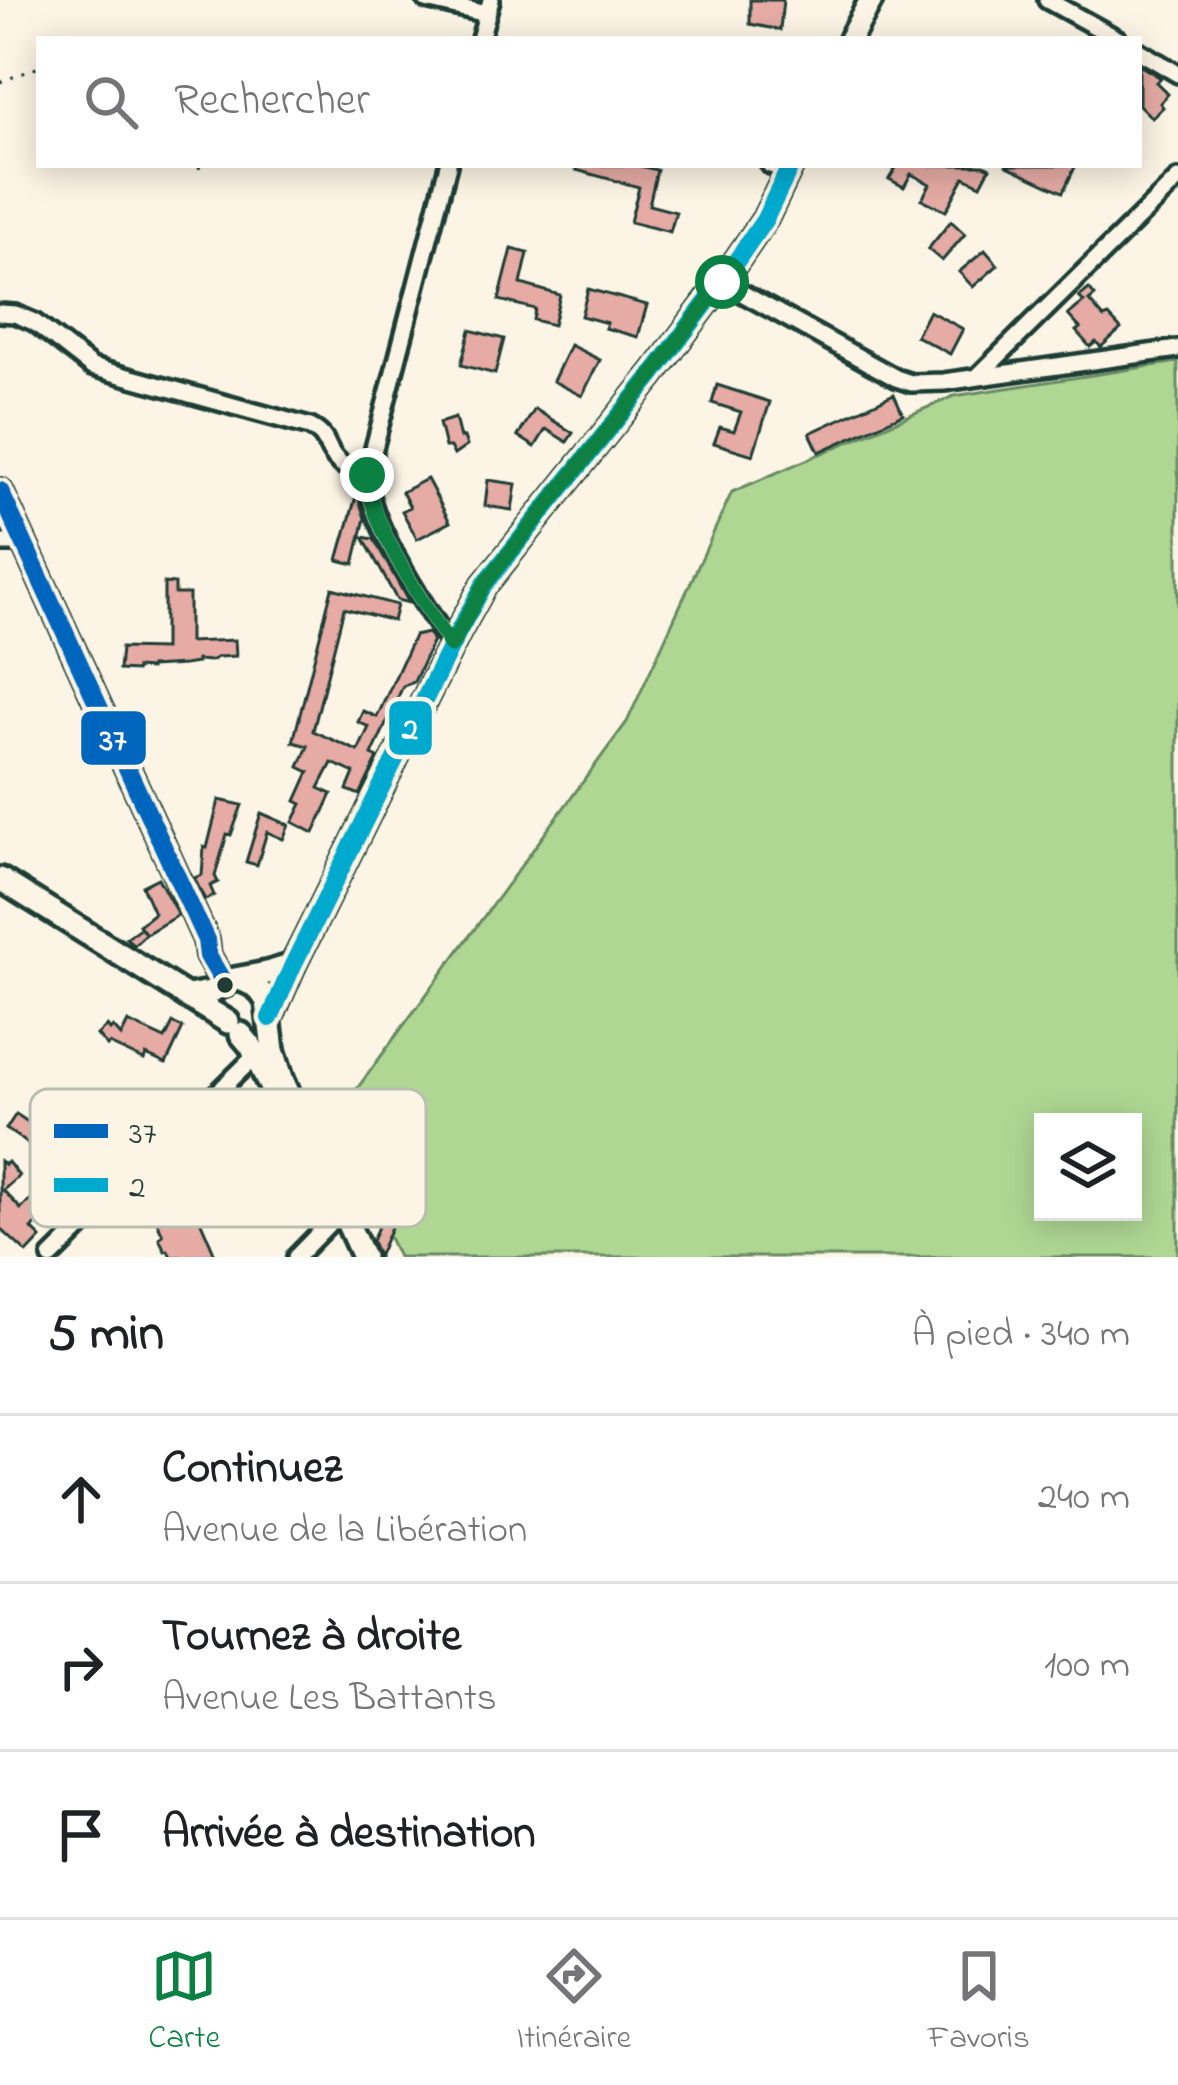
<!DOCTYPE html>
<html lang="fr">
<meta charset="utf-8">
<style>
body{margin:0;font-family:"Indie Flower",sans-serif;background:#f2f2f2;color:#202124}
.controls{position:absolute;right:36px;bottom:36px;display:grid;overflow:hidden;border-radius:0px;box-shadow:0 6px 30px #0003}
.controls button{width:108px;height:108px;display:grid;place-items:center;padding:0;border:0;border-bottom:3px solid #e0e0e0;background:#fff;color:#202124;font:60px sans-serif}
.stop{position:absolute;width:36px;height:36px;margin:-27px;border:9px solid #0b8043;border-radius:50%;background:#fff}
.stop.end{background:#0b8043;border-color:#fff;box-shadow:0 3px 12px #0008}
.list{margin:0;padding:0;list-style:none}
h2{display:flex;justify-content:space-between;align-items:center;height:156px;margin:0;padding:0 48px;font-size:51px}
h2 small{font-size:39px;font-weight:400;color:#757577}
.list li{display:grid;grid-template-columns:78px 1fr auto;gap:36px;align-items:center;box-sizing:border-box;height:168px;padding:0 48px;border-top:3px solid #e0e0e0}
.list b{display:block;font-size:45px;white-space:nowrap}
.list p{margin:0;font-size:39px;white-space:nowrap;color:#757577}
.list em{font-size:39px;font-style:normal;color:#757577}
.icon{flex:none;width:66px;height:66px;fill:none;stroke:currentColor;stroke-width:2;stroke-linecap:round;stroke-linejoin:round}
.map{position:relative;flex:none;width:1178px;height:1257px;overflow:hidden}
.search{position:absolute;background:#fff;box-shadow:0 6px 30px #0003;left:36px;right:36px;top:36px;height:132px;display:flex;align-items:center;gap:30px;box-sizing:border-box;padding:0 42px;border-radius:0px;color:#757577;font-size:45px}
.sheet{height:660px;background:#fff}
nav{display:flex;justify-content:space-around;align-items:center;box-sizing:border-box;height:168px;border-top:3px solid #e0e0e0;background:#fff;font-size:33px;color:#757577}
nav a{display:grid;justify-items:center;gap:6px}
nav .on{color:#0b8043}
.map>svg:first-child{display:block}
.green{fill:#afd793;stroke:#678a64;stroke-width:3;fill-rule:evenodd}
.building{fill:#e5aba4;stroke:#1f3d34;stroke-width:3}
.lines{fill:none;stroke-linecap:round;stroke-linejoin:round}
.street-casing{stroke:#1f3d34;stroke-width:24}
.secondary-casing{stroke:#1f3d34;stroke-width:30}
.path{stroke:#1f3d34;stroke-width:3;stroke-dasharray:3 9;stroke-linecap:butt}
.street{stroke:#fcf5e5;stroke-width:15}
.secondary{stroke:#fcf5e5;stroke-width:21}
.bus-1-casing{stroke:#fcf5e5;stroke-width:27}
.bus-2-casing{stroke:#fcf5e5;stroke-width:27}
.bus-1{stroke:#0065bd;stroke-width:18}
.bus-2{stroke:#00a9ce;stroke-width:18}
.route{stroke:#0b8043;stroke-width:15}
.bus-dot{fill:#1f3d34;stroke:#fcf5e5;stroke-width:4.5}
.key{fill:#fcf5e5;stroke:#babeb0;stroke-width:3}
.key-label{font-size:33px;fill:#1f3d34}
.line-badge{stroke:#fcf5e5;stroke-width:4.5}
.badge-label{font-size:33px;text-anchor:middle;font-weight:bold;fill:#fff}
</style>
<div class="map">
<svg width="1178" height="1257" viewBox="0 0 1178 1257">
<rect width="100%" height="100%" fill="#fcf5e5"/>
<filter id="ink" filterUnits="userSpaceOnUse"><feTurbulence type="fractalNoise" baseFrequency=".00833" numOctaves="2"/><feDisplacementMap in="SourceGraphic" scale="24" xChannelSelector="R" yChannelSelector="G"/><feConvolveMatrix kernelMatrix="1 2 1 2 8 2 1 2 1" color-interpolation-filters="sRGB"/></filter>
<g filter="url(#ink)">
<path class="green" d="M1178 362V1257H398L334 1120 627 722 732 492 954 396ZM1043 1122H1133V1212H1043Z"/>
<g class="building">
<path d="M750 0H783L780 30 750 24Z"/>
<path d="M1139 65 1161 78 1156 82 1168 94 1160 103 1163 107 1152 118 1139 105Z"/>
<path d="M577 165H636L657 170 649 205 676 212 670 232 630 222 639 187 576 170Z"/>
<path d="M894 165H984L990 168 981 185 964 177 946 211 922 199 930 184 911 174 904 187 889 179 897 166Z"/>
<path d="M1005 165H1076L1063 192Z"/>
<path d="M951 221 965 234 942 261 928 249Z"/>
<path d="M512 249 528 253 521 284 560 295 553 325 533 320 535 309 499 300Z"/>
<path d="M985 250 998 265 973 287 959 272Z"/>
<path d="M588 289 647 305 638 337 605 328 607 323 581 316Z"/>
<path d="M1089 289 1095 296 1089 301 1104 318 1109 316 1121 329 1101 347 1096 342 1090 347 1076 331 1080 328 1068 315 1084 302 1079 297Z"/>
<path d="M929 311 963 329 950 354 916 336Z"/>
<path d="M470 330 504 339 495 374 461 365Z"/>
<path d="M570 345 600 360 582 396 553 381Z"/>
<path d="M717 385 770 402 753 455 714 443 720 427 734 431 741 412 712 403Z"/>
<path d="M894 394 903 414 819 452 810 433Z"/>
<path d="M535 409 573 433 567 442 546 429 535 447 518 436Z"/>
<path d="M455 418 460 438 464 437 467 446 454 455 450 447H445L439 423Z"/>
<path d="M427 479 450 522 417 539 402 511 410 507 402 492Z"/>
<path d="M488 480 516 484 512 510 485 506Z"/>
<path d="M357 493 365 518 354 564 338 560Z"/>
<path d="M363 537 374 539 409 603 397 600Z"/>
<path d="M164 583 175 584V594H189V642L235 640 236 656 218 657 210 661 197 660V663L184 665 150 667V669L136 668V671L119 670 121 648 164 649Z"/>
<path d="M332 588 397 605 393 621 344 608 313 731 358 751 369 727 358 722 363 711 377 717 414 636 428 633 433 641 414 682 403 686 395 704 404 708 399 716 391 713 372 755 378 758 360 795 347 790 354 773 332 763 319 788 332 794 314 833 293 822 302 804 296 801 309 772 299 767 308 746 293 742Z"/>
<path d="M219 800 242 805 231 835 227 834 215 876 218 882 210 886 214 895 205 900 194 878 202 875 204 847 207 848Z"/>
<path d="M261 813 289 825 283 839 267 832 257 865 246 862Z"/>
<path d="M158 878 178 915 146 934 134 945 126 938 140 928 145 933 139 925 154 913 142 886Z"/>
<path d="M128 1022 165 1039 173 1023 183 1028 166 1064 146 1055 144 1060 109 1044 107 1046 97 1035 107 1026 110 1030 113 1027 121 1036Z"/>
<path d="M16 1114 90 1163 80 1178 6 1129Z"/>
<path d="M0 1161 5 1165 8 1162 19 1176 3 1190 21 1209 40 1190 55 1203 32 1229 41 1238 27 1253 0 1228Z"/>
<path d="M372 1194 385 1215 403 1206 409 1216 392 1225 378 1257 372 1241 379 1224 364 1199Z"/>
<path d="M179 1198 191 1199 216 1257H171L168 1250 165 1251 159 1238 163 1235 152 1211Z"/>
</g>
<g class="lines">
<defs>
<g id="street">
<path d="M426 0 487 14"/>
<path d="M1047 0 1118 39"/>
<path d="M480 39 491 0"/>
<path d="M1139 51 1178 74"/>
<path d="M448 165 367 475C367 521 425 606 451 646"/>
<path d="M770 165 789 170"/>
<path d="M722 282 896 378 911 383 944 382 1178 349"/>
<path d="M0 313 15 314 34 322 92 367 310 427C330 437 324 447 337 460 344 468 357 471 367 475"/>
<path d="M978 376 1178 179"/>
<path d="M0 543H24"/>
<path d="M186 1188 290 1129"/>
<path d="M51 1257 256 1055"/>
<path d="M296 1257 342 1210"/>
</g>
<g id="secondary">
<path d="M850 39 871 0"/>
<path d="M0 491 206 940 208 956 225 985"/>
<path d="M0 879 228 1022"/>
<path d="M240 979 257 987 267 1001 273 1050 283 1081 363 1257"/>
<path d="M188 996 210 992 235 979 267 973 293 965"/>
<path d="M270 1018 293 965 458 632 484 585 653 374 722 282 765 219 791 165"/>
<path d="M241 1034 251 1046 276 1099"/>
</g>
</defs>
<use href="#street" class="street-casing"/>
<use href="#secondary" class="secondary-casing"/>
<g class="path">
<path d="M0 82 39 67"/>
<path d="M199 169 200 165"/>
</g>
<use href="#street" class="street"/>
<use href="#secondary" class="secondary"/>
<defs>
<path id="bus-1" d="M0 491 206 940 208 956 225 985"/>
<path id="bus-2" d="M270 1018 293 965 458 632 484 585 653 374 722 282 765 219 791 165"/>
</defs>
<use href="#bus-1" class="bus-1-casing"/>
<use href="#bus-2" class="bus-2-casing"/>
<use href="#bus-1" class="bus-1"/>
<use href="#bus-2" class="bus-2"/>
</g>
</g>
<g class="lines" filter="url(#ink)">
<path class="route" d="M367 475C368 521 425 607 451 646L484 585 653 374 722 282"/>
</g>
<circle class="bus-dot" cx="225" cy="985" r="10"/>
<rect x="30" y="1089" width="396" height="138" rx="18" class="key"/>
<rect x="54" y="1124" width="54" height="14" fill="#0065bd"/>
<rect x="54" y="1178" width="54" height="14" fill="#00a9ce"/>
<g class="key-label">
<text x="129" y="1143">37</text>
<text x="129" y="1197">2</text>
</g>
<g class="line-badge">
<rect x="387" y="699" width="47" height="58" rx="12" fill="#00a9ce"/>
<rect x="79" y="709" width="69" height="58" rx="12" fill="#0065bd"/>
</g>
<g class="badge-label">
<text x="410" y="739">2</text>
<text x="113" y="750">37</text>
</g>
</svg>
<div class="controls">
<button><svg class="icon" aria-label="layers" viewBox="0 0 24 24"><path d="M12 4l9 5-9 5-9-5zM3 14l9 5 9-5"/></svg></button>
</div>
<div class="stop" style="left:722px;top:282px"></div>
<div class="stop end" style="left:367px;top:475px"></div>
<div class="search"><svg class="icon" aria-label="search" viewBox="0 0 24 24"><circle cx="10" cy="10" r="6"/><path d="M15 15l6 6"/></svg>Rechercher</div>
</div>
<section class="sheet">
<h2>5 min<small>À pied · 340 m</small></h2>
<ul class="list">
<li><svg class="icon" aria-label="ahead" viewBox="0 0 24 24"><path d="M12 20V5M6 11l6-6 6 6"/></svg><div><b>Continuez</b><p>Avenue de la Libération</p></div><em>240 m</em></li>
<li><svg class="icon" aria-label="right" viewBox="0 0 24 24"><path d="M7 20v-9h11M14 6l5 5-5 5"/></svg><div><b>Tournez à droite</b><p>Avenue Les Battants</p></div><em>100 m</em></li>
<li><svg class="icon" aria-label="arrive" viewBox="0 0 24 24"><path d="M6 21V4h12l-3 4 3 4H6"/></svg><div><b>Arrivée à destination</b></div></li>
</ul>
</section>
<nav>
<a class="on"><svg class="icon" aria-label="map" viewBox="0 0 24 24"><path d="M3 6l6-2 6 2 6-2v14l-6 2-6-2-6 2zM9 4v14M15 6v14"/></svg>Carte</a>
<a><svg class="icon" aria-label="directions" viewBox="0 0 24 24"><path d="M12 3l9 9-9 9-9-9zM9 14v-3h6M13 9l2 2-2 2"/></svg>Itinéraire</a>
<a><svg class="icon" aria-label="saved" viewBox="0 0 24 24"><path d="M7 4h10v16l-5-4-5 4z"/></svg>Favoris</a>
</nav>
